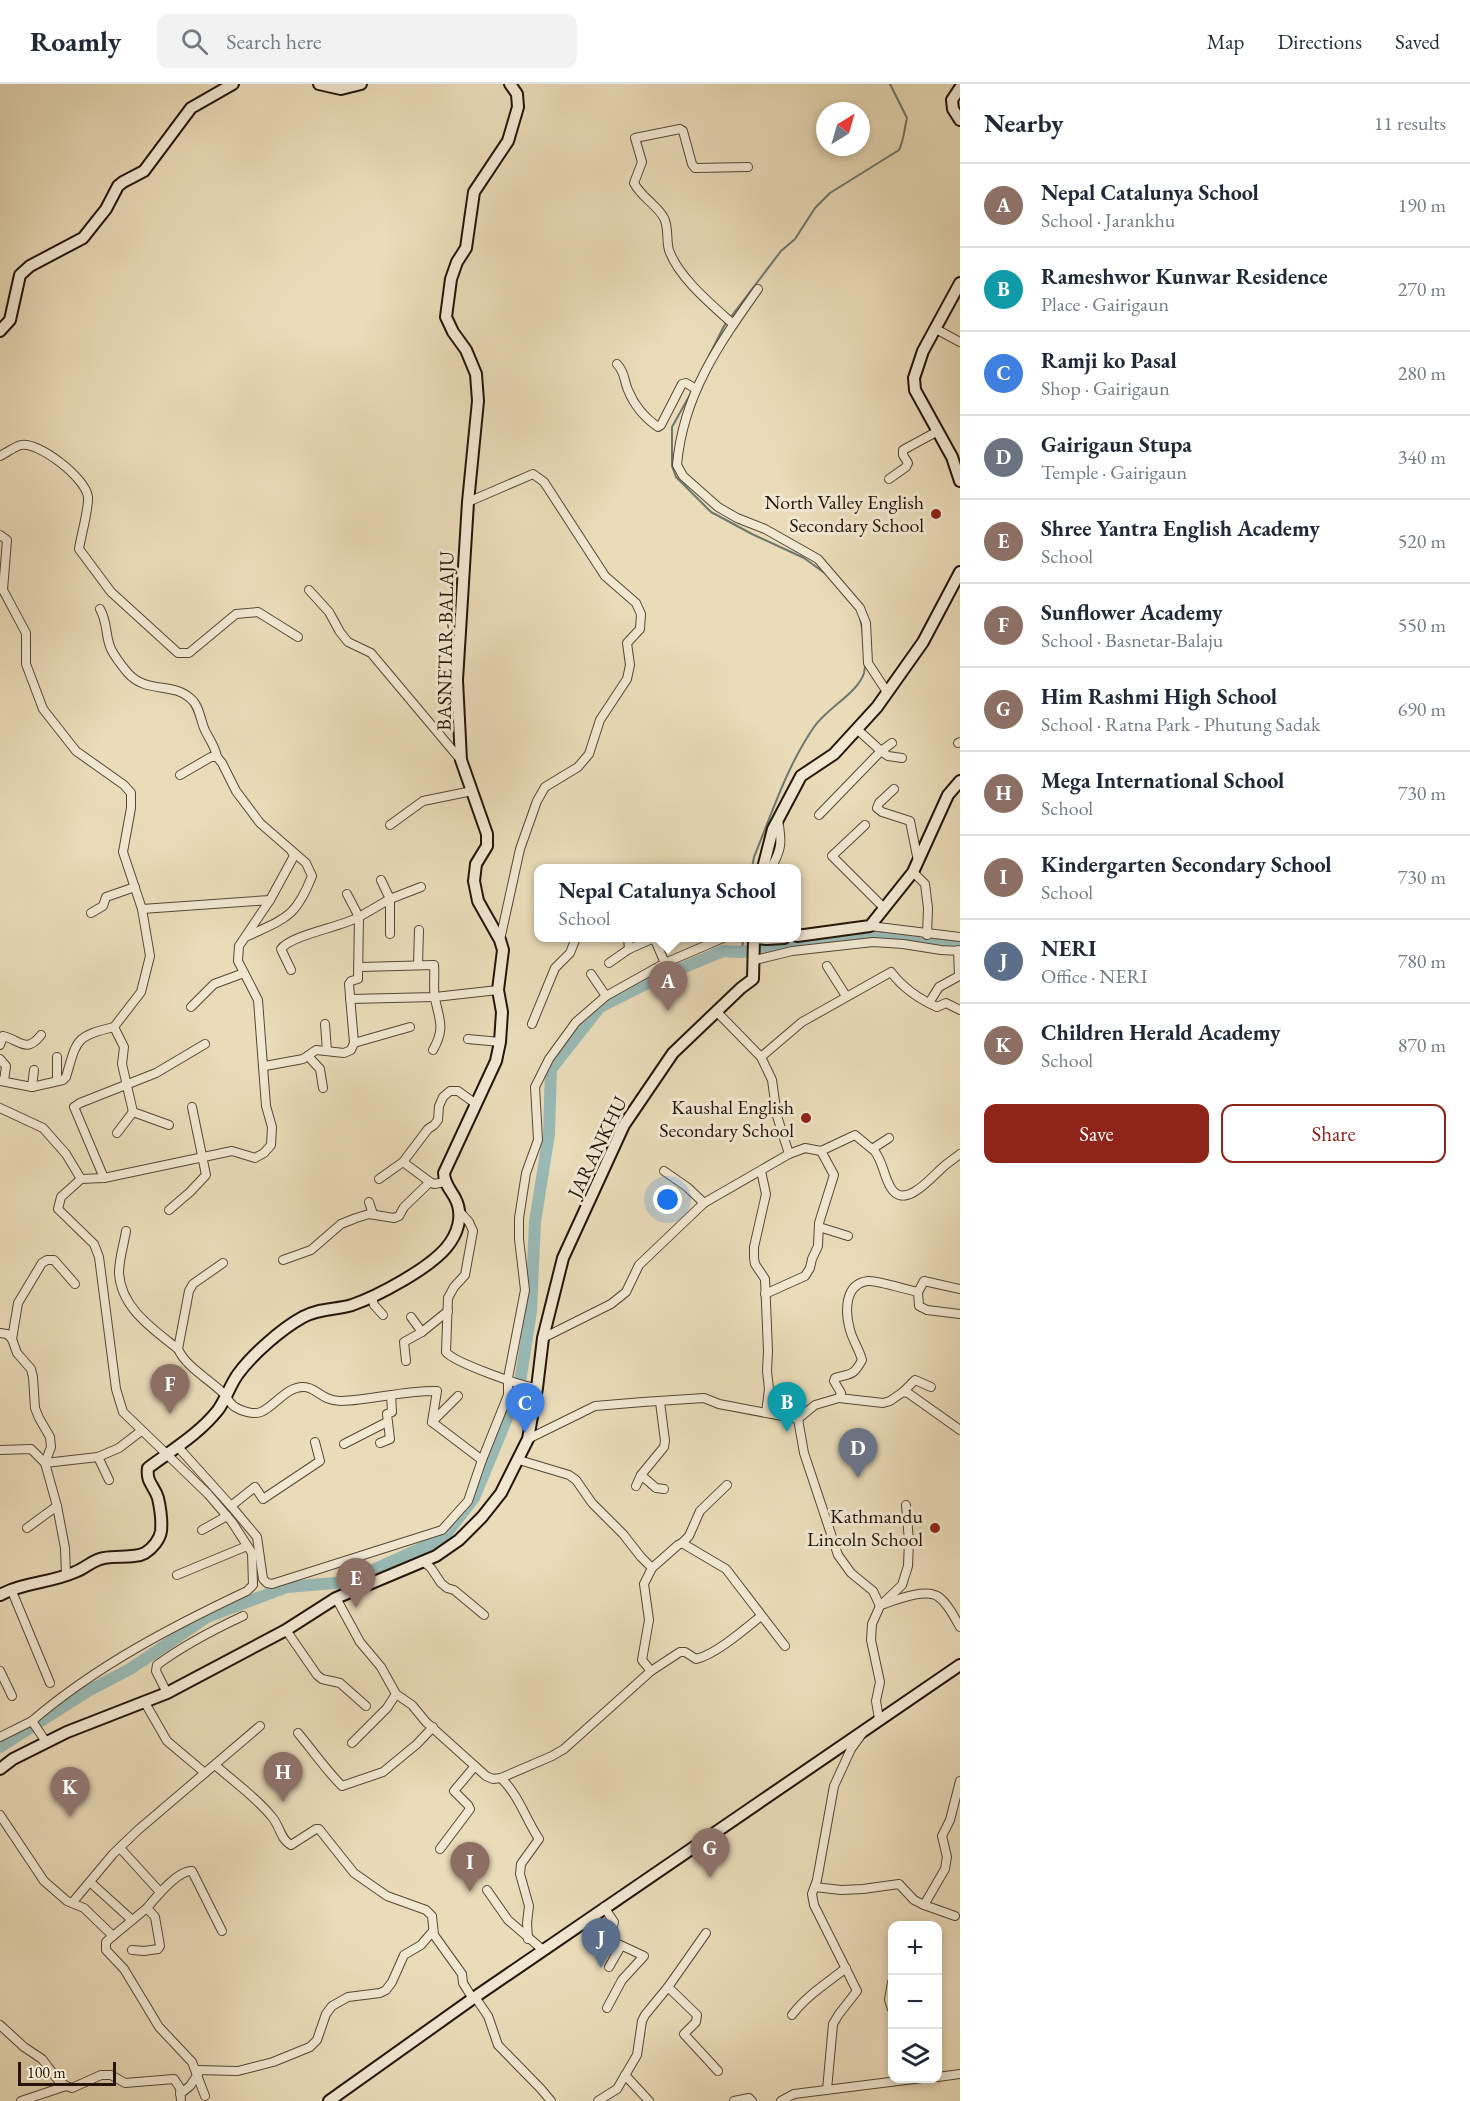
<!DOCTYPE html>
<meta charset="utf-8">
<style>
body{margin:0;font-family:"EB Garamond",serif;background:#f2f2f3;color:#1f2937}
.controls{position:absolute;right:18px;bottom:18px;display:grid;overflow:hidden;border-radius:12px;box-shadow:0 3px 9px #0003}
.controls button{width:54px;height:54px;display:grid;place-items:center;padding:0;border:0;border-bottom:2px solid #e0e1e3;background:#fff;color:#1f2937;font:30px sans-serif}
.compass{position:absolute;left:816px;top:18px;width:54px;height:54px;border-radius:50%;background:#fff;box-shadow:0 3px 9px #0003;rotate:37deg}
.scale{position:absolute;left:18px;bottom:15px;width:98px;box-sizing:border-box;padding-left:6px;border:3px solid #241508;border-top:0;font-size:16px;line-height:21px;white-space:nowrap;color:#241508;-webkit-text-stroke:4px #f1e8d2;paint-order:stroke}
.you{position:absolute;left:668px;top:1116px;width:21px;height:21px;margin:-15px;border:4px solid #fff;border-radius:50%;background:#1a73e8;box-shadow:0 0 0 9px #1a73e833}
.badge{display:grid;place-items:center;width:39px;height:39px;border-radius:50%;background:#8f2418;color:#fff;font-size:20px;font-weight:700}
.pin{position:absolute;translate:-50% -50px;filter:drop-shadow(0 2px 3px #0008)}
.pin::after{content:'';position:absolute;top:32px;width:21px;height:18px;background:inherit;clip-path:polygon(0 0,100% 0,50% 100%)}
.popup{position:absolute;left:534px;top:780px;width:267px;height:78px;box-sizing:border-box;display:grid;place-content:center;border-radius:12px;background:#fff;filter:drop-shadow(0 2px 4px #0005);font-size:20px;white-space:nowrap;color:#747a83}
.popup b{font-size:22px;color:#1f2937}
.popup::after{content:'';position:absolute;left:50%;top:100%;margin-left:-12px;border:12px solid transparent;border-top-color:#fff}
.list{margin:0;padding:0;list-style:none}
h2{display:flex;justify-content:space-between;align-items:center;height:78px;margin:0;padding:0 24px;font-size:26px}
h2 small{font-size:20px;font-weight:400;color:#747a83}
.list li{display:grid;grid-template-columns:39px 1fr auto;gap:18px;align-items:center;box-sizing:border-box;height:84px;padding:0 24px;border-top:2px solid #e0e1e3}
.list b{display:block;font-size:22px;white-space:nowrap}
.list p{margin:0;font-size:20px;white-space:nowrap;color:#747a83}
.list em{font-size:20px;font-style:normal;color:#747a83}
.actions{display:flex;gap:12px;padding:18px 24px}
.actions a{flex:1;padding:14px 0;border:2px solid #8f2418;border-radius:12px;text-align:center;font-size:21px;color:#8f2418}
.actions .main{background:#8f2418;color:#fff}
.icon{flex:none;width:33px;height:33px;fill:none;stroke:currentColor;stroke-width:2;stroke-linecap:round;stroke-linejoin:round}
.map{position:relative;flex:none;width:960px;height:2017px;overflow:hidden}
header{display:flex;align-items:center;gap:36px;box-sizing:border-box;height:84px;padding:0 30px;background:#fff;border-bottom:2px solid #e0e1e3}
header strong{font-size:28px}
nav{display:flex;gap:33px;margin-inline-start:auto;font-size:21px}
.search{width:420px;height:54px;background:#f2f2f3;display:flex;align-items:center;gap:15px;box-sizing:border-box;padding:0 21px;border-radius:12px;color:#747a83;font-size:22px}
main{display:flex}
aside{flex:1;background:#fff}
.map>svg:first-child{display:block}
.lines{fill:none;stroke-linecap:round;stroke-linejoin:round}
.stream{stroke:#6a7870;stroke-width:2}
.river{stroke:#99bab6;stroke-width:12}
.street-casing{stroke:#564734;stroke-width:10}
.secondary-casing{stroke:#241508;stroke-width:14}
.street{stroke:#f1e8d2;stroke-width:8}
.secondary{stroke:#f1e8d2;stroke-width:10}
.poi-dot{fill:#8f2418;stroke:#f1e8d2;stroke-width:2}
.labels{text-anchor:middle;dominant-baseline:central;stroke-width:6;stroke-linejoin:round;paint-order:stroke}
.poi-label{font-size:20px;fill:#241508;stroke:#f1e8d2;text-anchor:end}
.street-label{font-size:20px;fill:#241508;stroke:#f1e8d2}
</style>
<header>
<strong>Roamly</strong>
<div class="search"><svg class="icon" aria-label="search" viewBox="0 0 24 24"><circle cx="10" cy="10" r="6"/><path d="M15 15l6 6"/></svg>Search here</div>
<nav><a>Map</a><a>Directions</a><a>Saved</a></nav>
</header>
<main>
<div class="map">
<svg width="960" height="2017" viewBox="0 0 960 2017">
<rect width="100%" height="100%" fill="#eadcb9"/>
<filter id="stains"><feTurbulence type="fractalNoise" baseFrequency=".00333" numOctaves="4"/><feColorMatrix values="0 0 0 0 .2 0 0 0 0 .09 0 0 0 0 .02 0 0 0 .5 -.17"/></filter>
<radialGradient id="worn" r=".72"><stop offset=".6" stop-color="#630" stop-opacity="0"/><stop offset="1" stop-color="#630" stop-opacity=".3"/></radialGradient>
<g class="lines">
<g class="stream">
<path d="M709 272 724 242 781 167 795 155 815 124 830 109 899 66C904 56 904 46 907 34L890 0"/>
<path d="M692 307 672 343V382L676 393 711 428 752 450 804 474 826 490"/>
<path d="M752 784 754 773C772 729 787 682 814 643 827 624 858 609 864 589 867 577 863 546 860 534"/>
<path d="M742 868 743 854"/>
</g>
<path class="river" d="M0 1663 88 1607 130 1585 207 1533 287 1503 346 1498 442 1455 474 1414 519 1305 531 1227 535 1138 549 1050 551 985 600 923 656 895 723 867 742 868 873 850 960 858"/>
<defs>
<g id="street">
<path d="M758 205C719 260 683 311 677 381L683 392 718 423 737 434 765 445 818 475 860 524 866 539 868 579 887 608"/>
<path d="M733 240C712 221 678 193 669 166 666 156 669 144 664 134 657 121 641 113 634 99L642 78 635 54 680 45 683 47 692 80 695 84 748 83"/>
<path d="M936 245 960 258"/>
<path d="M617 280C626 290 623 295 628 306 634 321 645 334 658 343L661 341 682 300 686 299 696 305"/>
<path d="M0 372C6 369 14 363 21 361 38 357 86 394 88 413 89 424 81 452 79 465L111 508 178 569H189L236 530 258 528 298 553"/>
<path d="M889 395 906 383 908 379 903 371V366L938 347"/>
<path d="M468 418 533 390 544 398 605 492 636 519 641 530 640 545 627 559 630 581 627 595 600 636 589 670 578 683 545 703 537 717 520 765 500 856"/>
<path d="M0 451 7 456 3 506 26 549V580L43 625 76 667 124 701 131 709V724L123 768 142 825 150 872 141 908 114 943 124 963 122 980 133 1028 169 1041"/>
<path d="M309 506 329 528 340 548 348 558 371 569 460 675"/>
<path d="M100 525C108 539 105 552 111 565 115 573 122 582 127 588 145 610 173 598 190 614 199 621 200 634 204 644 208 654 215 661 217 673"/>
<path d="M892 659 881 667 888 672 902 674"/>
<path d="M958 659 960 658"/>
<path d="M894 705 879 719 877 724 882 728 910 737 918 777"/>
<path d="M819 731 881 667 858 646"/>
<path d="M390 741 423 717 472 707"/>
<path d="M865 741 832 772 884 824"/>
<path d="M771 784C782 765 782 758 778 736"/>
<path d="M913 788 925 800 928 824 927 851"/>
<path d="M381 796 390 815V850"/>
<path d="M142 825 270 816"/>
<path d="M91 829 103 822 106 813 135 803"/>
<path d="M870 842 960 853"/>
<path d="M248 852C286 834 296 833 312 792L306 779 291 766"/>
<path d="M628 854 629 865"/>
<path d="M654 854 665 879 723 854"/>
<path d="M755 876 792 867 873 858 903 860 941 866 960 867"/>
<path d="M609 879 629 865 654 854"/>
<path d="M418 881 419 846"/>
<path d="M827 882 846 912"/>
<path d="M360 883 434 881C435 892 433 904 435 915 440 937 445 945 433 966"/>
<path d="M291 886 281 865C291 851 341 843 359 833L347 810"/>
<path d="M591 890 606 912"/>
<path d="M350 915 435 913 498 906"/>
<path d="M929 919 939 903 959 892 958 866"/>
<path d="M191 923 214 900 244 889"/>
<path d="M325 940 327 967"/>
<path d="M532 940 555 884 570 869 576 854"/>
<path d="M468 955 500 958"/>
<path d="M354 959 410 943"/>
<path d="M0 961 3 952C20 956 26 970 41 951"/>
<path d="M308 972 320 985 323 1004"/>
<path d="M57 973V996"/>
<path d="M761 973 802 938 891 888C903 904 919 915 937 923L946 919 960 926"/>
<path d="M0 975 6 982 4 997"/>
<path d="M265 982 303 975 316 966 344 969 351 966 354 959 349 900 351 897 358 895 359 833 390 815 421 803"/>
<path d="M0 997 32 1003 63 996 66 993C77 956 75 952 114 943"/>
<path d="M32 1003 34 986"/>
<path d="M0 1024 43 1044 66 1070 81 1095"/>
<path d="M117 1049 133 1028"/>
<path d="M873 1065C883 1076 883 1091 891 1104 904 1126 931 1094 941 1085 947 1079 954 1075 960 1070"/>
<path d="M789 1070 805 1064 821 1067 855 1051 872 1065 889 1054"/>
<path d="M403 1078 430 1098 434 1100 445 1098"/>
<path d="M664 1087 687 1103 704 1119"/>
<path d="M761 1087 766 1110 754 1163V1174L755 1180 765 1195 768 1267 767 1287 769 1305 766 1329"/>
<path d="M104 1094 74 1023 80 1019 156 989 205 960"/>
<path d="M379 1095 403 1078 428 1045 434 1041 438 1036 439 1022 443 1013 450 1007H458L476 1020"/>
<path d="M369 1118 373 1130"/>
<path d="M169 1126 190 1108 206 1091 192 1023"/>
<path d="M460 1128 469 1138 473 1147 465 1191 454 1203 448 1214 446 1268C453 1278 523 1303 537 1304"/>
<path d="M819 1143 848 1152"/>
<path d="M126 1147C124 1160 119 1175 119 1189 121 1224 153 1245 178 1265"/>
<path d="M283 1176 311 1166 341 1140 356 1134 369 1130 394 1134 399 1132 404 1123 430 1098"/>
<path d="M223 1179 193 1200 189 1207 178 1265C186 1283 209 1295 223 1309 227 1313 230 1320 235 1323 241 1327 254 1331 261 1328 275 1322 287 1302 304 1303 316 1303 322 1317 341 1317 373 1316 405 1306 437 1307L432 1338"/>
<path d="M918 1208 924 1197 960 1205"/>
<path d="M765 1210 805 1192 810 1184 812 1175 818 1162 819 1139 834 1091 821 1067"/>
<path d="M372 1213 374 1221 383 1231"/>
<path d="M411 1233 422 1248"/>
<path d="M0 1249 7 1250 12 1255 17 1269 31 1285 33 1293 35 1324 39 1334 50 1353 51 1363 45 1379 57 1422 65 1464 66 1491"/>
<path d="M543 1254 611 1220 626 1208 639 1181 704 1119 789 1070 777 1032 772 996 761 973 716 927"/>
<path d="M12 1255 18 1219 42 1179 47 1176H54L75 1200"/>
<path d="M406 1277 404 1258 422 1248 448 1227"/>
<path d="M903 1308 915 1296 931 1303"/>
<path d="M839 1314 883 1319 890 1317 903 1308 908 1309 960 1346"/>
<path d="M798 1335 815 1321 839 1314 841 1309 834 1297 835 1294C850 1289 853 1293 862 1276 859 1265 853 1257 850 1246 845 1228 844 1200 868 1197 877 1196 907 1206 918 1208L919 1222 927 1226 960 1230"/>
<path d="M528 1355 595 1322 643 1318 704 1314 719 1320 798 1335 804 1369 838 1471 851 1489 873 1507 880 1522"/>
<path d="M380 1359 390 1355 387 1330 392 1328 391 1311"/>
<path d="M344 1360 387 1338"/>
<path d="M178 1363 231 1422 257 1453 263 1495 267 1499 272 1500 442 1446 468 1417 482 1376 432 1338 458 1312"/>
<path d="M0 1366 31 1365 45 1379 98 1373 119 1364 141 1347"/>
<path d="M98 1373 109 1396"/>
<path d="M482 1376 508 1311V1294L525 1206 519 1155V1134L526 1089 538 1056 535 1003 549 975 576 938 606 912 665 879"/>
<path d="M641 1391 656 1404 664 1405"/>
<path d="M636 1402 641 1391 664 1363 665 1357 660 1318"/>
<path d="M231 1422 255 1403 263 1415 320 1377 315 1358"/>
<path d="M27 1444 57 1422"/>
<path d="M202 1446 227 1432"/>
<path d="M682 1459 689 1452 700 1427 727 1401"/>
<path d="M424 1478 431 1484 441 1499 447 1504 454 1506 484 1531"/>
<path d="M652 1484 678 1461 682 1459 687 1462 726 1485 785 1562"/>
<path d="M177 1491 247 1462"/>
<path d="M11 1505 50 1599"/>
<path d="M336 1514 360 1558 381 1583 396 1610 412 1621 426 1638 486 1692 493 1695 501 1694 552 1672 564 1665 651 1587 642 1576 649 1536 644 1500 652 1484 641 1473 623 1450 592 1419 576 1396 569 1391 519 1376"/>
<path d="M884 1520C898 1515 928 1503 940 1514 949 1521 954 1533 960 1543"/>
<path d="M286 1546 317 1591 322 1595 340 1599 366 1622"/>
<path d="M0 1587 12 1612"/>
<path d="M651 1587 680 1568H685L696 1575C715 1571 745 1545 761 1532"/>
<path d="M167 1609 156 1587 157 1581C184 1561 213 1546 243 1532"/>
<path d="M144 1617 167 1657 205 1689"/>
<path d="M879 1635 876 1617 880 1598 871 1556 872 1540 880 1522 902 1501 908 1482 909 1457 906 1421"/>
<path d="M298 1649C313 1667 326 1686 342 1702L383 1688 417 1660 433 1643"/>
<path d="M0 1653 32 1637"/>
<path d="M46 1658 32 1637C96 1582 171 1543 247 1507L253 1501 252 1469 232 1438 208 1410 123 1328 116 1305 99 1173 94 1160 58 1125 61 1113 81 1095 104 1094 232 1067 255 1074 264 1069 271 1061 272 1043 266 1022 258 916 238 877 239 862 270 816 294 772 291 766 260 739 236 707 222 679 217 673H211L180 691"/>
<path d="M352 1659 387 1624 396 1610"/>
<path d="M215 1681C234 1698 256 1713 272 1733 280 1742 280 1755 291 1761L316 1745H319L354 1789 387 1812 426 1826 432 1832 434 1851 462 1890 463 1899 473 1915"/>
<path d="M501 1694C520 1713 525 1734 539 1755L521 1780 520 1790 529 1822 527 1839 528 1855"/>
<path d="M0 1731 44 1797 67 1817 84 1824 113 1852 147 1824 155 1833 160 1862 158 1865 144 1867 132 1866"/>
<path d="M120 1764 160 1808"/>
<path d="M440 1765 470 1725 468 1721 454 1707 475 1682"/>
<path d="M90 1798 132 1836"/>
<path d="M815 1803 841 1806 863 1805 899 1800 914 1816 924 1821 955 1832"/>
<path d="M487 1806 508 1836 543 1866"/>
<path d="M72 1819 113 1770 138 1746 260 1642"/>
<path d="M924 1821 945 1785 947 1773 942 1752 950 1736 960 1697"/>
<path d="M604 1823 614 1838 611 1851 614 1858 644 1872 622 1896 607 1924"/>
<path d="M147 1824C156 1813 178 1786 192 1787L222 1847"/>
<path d="M113 1852 106 1858V1866L124 1885 159 1943 192 1978 205 2012"/>
<path d="M609 1883 621 1862"/>
<path d="M892 1898 889 1916 892 1925"/>
<path d="M668 1903 697 1931 696 1938 684 1950 718 1987"/>
<path d="M475 1913 488 1932 498 1961 541 2005 551 2017"/>
<path d="M792 1931C806 1912 827 1899 846 1884"/>
<path d="M0 1941 24 1963 42 1975 58 1996 66 2002 72 2004 101 1991H111L125 1999 174 1995 180 2004 181 2017"/>
<path d="M196 1986 238 1987 273 1978 310 1963 317 1956 326 1930 332 1922 348 1913 380 1909 386 1906 392 1898 404 1871 421 1861 433 1847"/>
<path d="M625 1991 649 2017"/>
<path d="M938 1993 960 1990"/>
<path d="M827 2006 833 1940 839 1930 857 1907 814 1821 812 1810 817 1796 834 1702 851 1665 862 1650"/>
<path d="M180 2010 190 2002 198 1990"/>
<path d="M21 2017 66 2002"/>
<path d="M598 2017 617 2005 637 1971 642 1937 645 1931 668 1903 706 1849"/>
<path d="M734 2017 749 2014 752 2017"/>
<path d="M781 2017 794 2010 922 1994"/>
</g>
<g id="secondary">
<path d="M319 0 341 5 361 0"/>
<path d="M960 4 952 16 953 25 960 36"/>
<path d="M960 199 923 267 914 294 915 306 952 373 960 397"/>
<path d="M0 247 10 236 20 191 30 182 83 154 106 125 118 102 123 98 144 87 191 24 233 0"/>
<path d="M763 784 773 745 801 692 834 670 877 623 923 558 960 488"/>
<path d="M797 852 870 842 913 788 948 711 960 697"/>
<path d="M754 854 767 855 784 854"/>
<path d="M0 1511C24 1498 51 1499 75 1488 86 1484 92 1476 104 1474 117 1471 134 1475 145 1469 153 1464 160 1455 161 1447 162 1437 160 1423 158 1414 154 1401 146 1399 148 1384 172 1366 199 1350 218 1326 226 1315 230 1301 238 1290 253 1270 281 1245 303 1233 319 1224 336 1226 352 1221 378 1212 428 1185 446 1164 458 1150 464 1131 455 1114 450 1105 444 1099 444 1089L496 977 500 958 502 928 498 906 503 866 500 856 478 817 474 797 476 780 487 762V750L461 676 457 596 468 418 478 317 476 290 466 266 453 248 446 233 451 195 457 178 466 164 474 108 508 57 518 23 517 10 510 0"/>
<path d="M0 1685 13 1675 67 1648 167 1609 286 1546 336 1514 436 1472 459 1456 482 1433 501 1409 528 1355 537 1304 543 1254 563 1174 624 1041 673 969 741 904 753 895 754 854"/>
<path d="M329 2017 475 1913 960 1581"/>
</g>
</defs>
<use href="#street" class="street-casing"/>
<use href="#secondary" class="secondary-casing"/>
<use href="#street" class="street"/>
<use href="#secondary" class="secondary"/>
</g>
<g class="poi-dot">
<circle cx="936" cy="430" r="6"/>
<circle cx="806" cy="1034" r="6"/>
<circle cx="935" cy="1444" r="6"/>
</g>
<g class="labels">
<g class="poi-label">
<text x="924" y="418">North Valley English<tspan x="924" dy="23">Secondary School</tspan></text>
<text x="794" y="1023">Kaushal English<tspan x="794" dy="23">Secondary School</tspan></text>
<text x="923" y="1432">Kathmandu<tspan x="923" dy="23">Lincoln School</tspan></text>
</g>
<g class="street-label">
<text transform="translate(445 557) rotate(-89)">BASNETAR-BALAJU</text>
<text transform="translate(597 1063) rotate(-64)">JARANKHU</text>
</g>
</g>
<rect width="100%" height="100%" filter="url(#stains)"/>
<rect width="100%" height="100%" fill="url(#worn)"/>
</svg>
<div class="controls">
<button>+</button>
<button>−</button>
<button><svg class="icon" aria-label="layers" viewBox="0 0 24 24"><path d="M12 4l9 5-9 5-9-5zM3 14l9 5 9-5"/></svg></button>
</div>
<svg class="compass" viewBox="-18 -18 36 36"><path d="M0-13l5 13h-10z" fill="#e53935"/><path d="M0 13l5-13h-10z" fill="#747a83"/></svg>
<div class="scale">100 m</div>
<div class="you"></div>
<div class="pin badge" style="left:668px;top:927px;background:#8d6e63">A</div>
<div class="popup"><b>Nepal Catalunya School</b>School</div>
<div class="pin badge" style="left:787px;top:1348px;background:#0f9aa8">B</div>
<div class="pin badge" style="left:525px;top:1349px;background:#3f7fe0">C</div>
<div class="pin badge" style="left:858px;top:1394px;background:#6b7280">D</div>
<div class="pin badge" style="left:356px;top:1524px;background:#8d6e63">E</div>
<div class="pin badge" style="left:170px;top:1330px;background:#8d6e63">F</div>
<div class="pin badge" style="left:710px;top:1794px;background:#8d6e63">G</div>
<div class="pin badge" style="left:283px;top:1718px;background:#8d6e63">H</div>
<div class="pin badge" style="left:470px;top:1808px;background:#8d6e63">I</div>
<div class="pin badge" style="left:601px;top:1884px;background:#5c6f8a">J</div>
<div class="pin badge" style="left:70px;top:1733px;background:#8d6e63">K</div>
</div>
<aside>
<h2>Nearby<small>11 results</small></h2>
<ul class="list">
<li><span class="badge" style="background:#8d6e63">A</span><div><b>Nepal Catalunya School</b><p>School · Jarankhu</p></div><em>190 m</em></li>
<li><span class="badge" style="background:#0f9aa8">B</span><div><b>Rameshwor Kunwar Residence</b><p>Place · Gairigaun</p></div><em>270 m</em></li>
<li><span class="badge" style="background:#3f7fe0">C</span><div><b>Ramji ko Pasal</b><p>Shop · Gairigaun</p></div><em>280 m</em></li>
<li><span class="badge" style="background:#6b7280">D</span><div><b>Gairigaun Stupa</b><p>Temple · Gairigaun</p></div><em>340 m</em></li>
<li><span class="badge" style="background:#8d6e63">E</span><div><b>Shree Yantra English Academy</b><p>School</p></div><em>520 m</em></li>
<li><span class="badge" style="background:#8d6e63">F</span><div><b>Sunflower Academy</b><p>School · Basnetar-Balaju</p></div><em>550 m</em></li>
<li><span class="badge" style="background:#8d6e63">G</span><div><b>Him Rashmi High School</b><p>School · Ratna Park - Phutung Sadak</p></div><em>690 m</em></li>
<li><span class="badge" style="background:#8d6e63">H</span><div><b>Mega International School</b><p>School</p></div><em>730 m</em></li>
<li><span class="badge" style="background:#8d6e63">I</span><div><b>Kindergarten Secondary School</b><p>School</p></div><em>730 m</em></li>
<li><span class="badge" style="background:#5c6f8a">J</span><div><b>NERI</b><p>Office · NERI</p></div><em>780 m</em></li>
<li><span class="badge" style="background:#8d6e63">K</span><div><b>Children Herald Academy</b><p>School</p></div><em>870 m</em></li>
</ul>
<div class="actions"><a class="main">Save</a><a>Share</a></div>
</aside>
</main>
